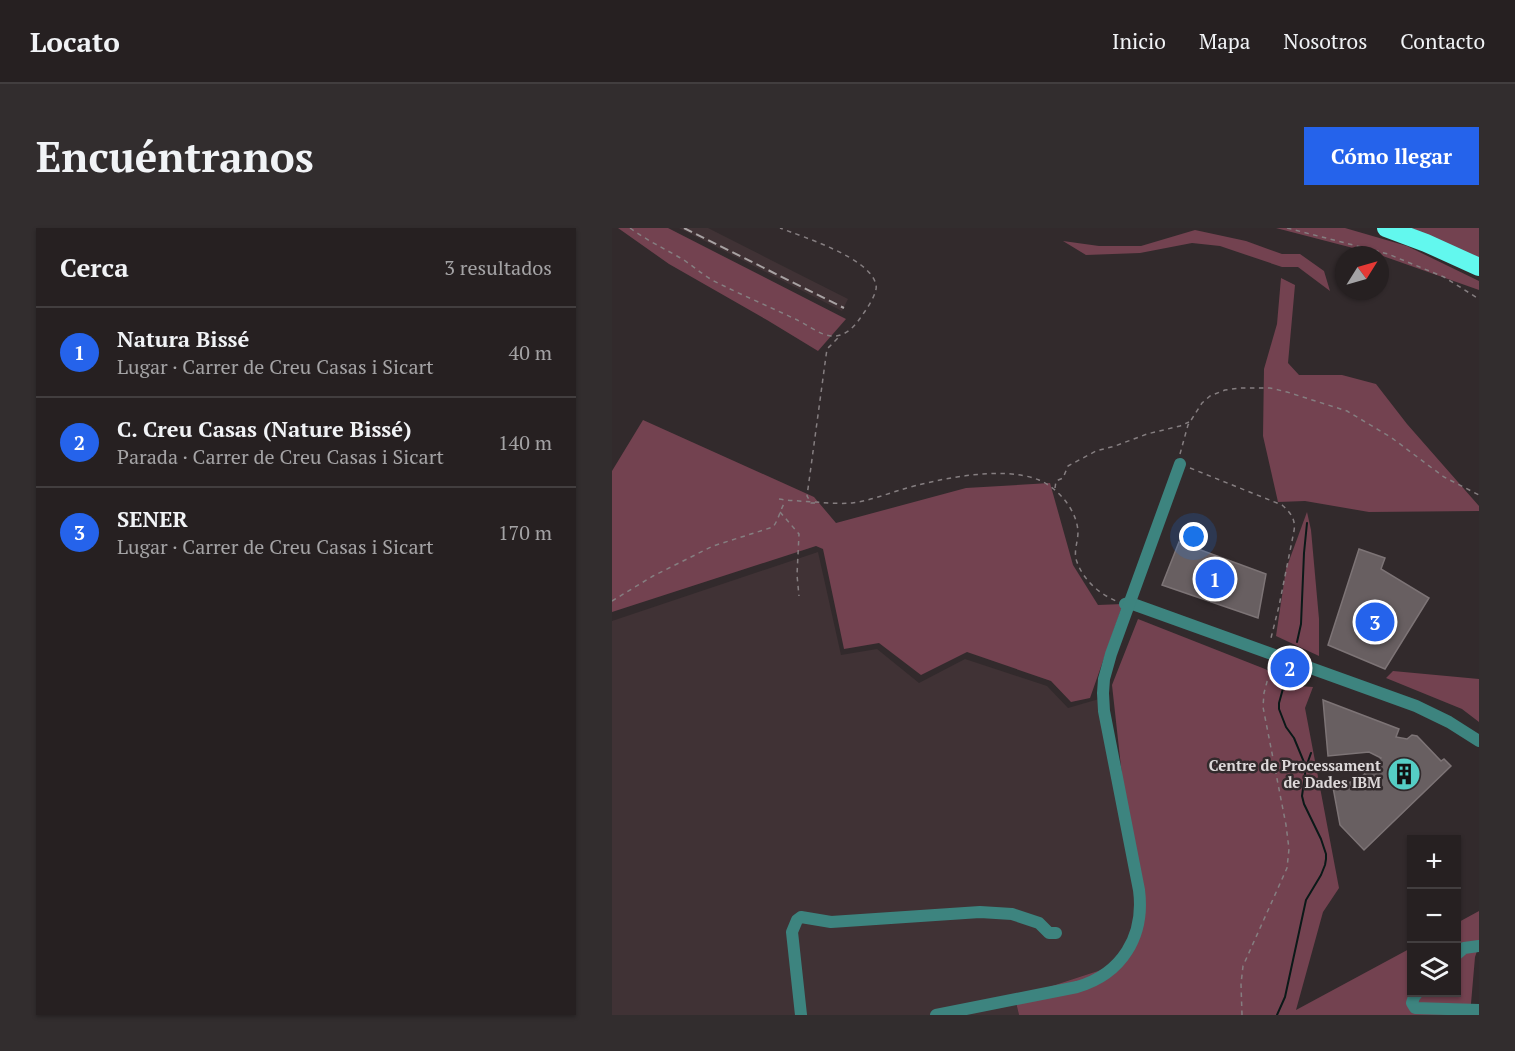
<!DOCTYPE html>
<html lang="es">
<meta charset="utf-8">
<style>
body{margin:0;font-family:"PT Serif",serif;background:#322d2e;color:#f1f3f6}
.controls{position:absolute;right:18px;bottom:18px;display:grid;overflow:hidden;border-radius:0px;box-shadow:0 2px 4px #0004}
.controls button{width:54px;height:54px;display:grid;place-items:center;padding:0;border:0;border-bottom:2px solid #423e3f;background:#262021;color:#f1f3f6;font:30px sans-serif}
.compass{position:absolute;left:723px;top:18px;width:54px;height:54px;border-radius:50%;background:#262021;box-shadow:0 2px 4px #0004;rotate:53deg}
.you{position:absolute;left:582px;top:309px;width:21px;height:21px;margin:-15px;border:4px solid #fff;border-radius:50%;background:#1a73e8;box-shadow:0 0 0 9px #1a73e833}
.badge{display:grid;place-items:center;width:39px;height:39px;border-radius:50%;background:#2563eb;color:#fff;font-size:20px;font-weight:700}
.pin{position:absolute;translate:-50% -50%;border:3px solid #fff;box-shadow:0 2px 6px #0006}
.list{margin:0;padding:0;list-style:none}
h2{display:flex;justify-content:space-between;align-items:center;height:78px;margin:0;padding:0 24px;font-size:26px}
h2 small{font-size:20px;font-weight:400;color:#a4a3a5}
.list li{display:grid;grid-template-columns:39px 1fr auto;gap:18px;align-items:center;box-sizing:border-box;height:90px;padding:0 24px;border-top:2px solid #423e3f}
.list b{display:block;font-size:22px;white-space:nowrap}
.list p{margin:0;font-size:20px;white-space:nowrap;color:#a4a3a5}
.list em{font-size:20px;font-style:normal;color:#a4a3a5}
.icon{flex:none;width:33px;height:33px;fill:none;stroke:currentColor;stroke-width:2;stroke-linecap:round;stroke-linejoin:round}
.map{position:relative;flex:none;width:867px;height:787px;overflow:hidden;border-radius:0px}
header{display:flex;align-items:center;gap:36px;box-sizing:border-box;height:84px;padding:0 30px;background:#262021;border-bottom:2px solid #423e3f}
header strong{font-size:28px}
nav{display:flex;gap:33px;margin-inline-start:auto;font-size:21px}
.intro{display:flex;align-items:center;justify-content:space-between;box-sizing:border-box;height:144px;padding:0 36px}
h1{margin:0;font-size:42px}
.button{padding:15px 27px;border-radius:0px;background:#2563eb;color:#fff;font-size:21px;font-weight:700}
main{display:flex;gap:36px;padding:0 36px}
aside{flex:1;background:#262021;border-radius:0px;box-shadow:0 2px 4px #0004}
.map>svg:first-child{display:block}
.built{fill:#403235}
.green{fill:#734250}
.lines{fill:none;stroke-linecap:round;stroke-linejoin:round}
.stream{stroke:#0b1918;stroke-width:2}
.building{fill:#685f61;stroke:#7d7476;stroke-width:1.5}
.path{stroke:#857e80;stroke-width:1.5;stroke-dasharray:4.5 4.5;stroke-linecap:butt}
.minor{stroke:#3d847f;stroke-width:12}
.highway{stroke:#62f8ee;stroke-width:18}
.rail{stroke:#a8a2a3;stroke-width:2;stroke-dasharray:9 4.5;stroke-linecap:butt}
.labels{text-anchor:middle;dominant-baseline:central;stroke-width:5;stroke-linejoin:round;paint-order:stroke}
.poi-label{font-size:15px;font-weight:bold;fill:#ddd8d9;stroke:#322a2c;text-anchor:end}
</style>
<header>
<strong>Locato</strong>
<nav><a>Inicio</a><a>Mapa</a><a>Nosotros</a><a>Contacto</a></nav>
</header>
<div class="intro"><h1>Encuéntranos</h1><a class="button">Cómo llegar</a></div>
<main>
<aside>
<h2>Cerca<small>3 resultados</small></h2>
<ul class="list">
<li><span class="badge">1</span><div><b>Natura Bissé</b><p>Lugar · Carrer de Creu Casas i Sicart</p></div><em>40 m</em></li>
<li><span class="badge">2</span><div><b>C. Creu Casas (Nature Bissé)</b><p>Parada · Carrer de Creu Casas i Sicart</p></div><em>140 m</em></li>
<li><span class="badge">3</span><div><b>SENER</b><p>Lugar · Carrer de Creu Casas i Sicart</p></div><em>170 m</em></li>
</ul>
</aside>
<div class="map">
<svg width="867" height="787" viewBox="0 0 867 787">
<rect width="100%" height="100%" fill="#322a2c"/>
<g class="built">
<path d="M67 0H96L236 71 230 83Z"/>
<path d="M206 324 229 427 265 421 307 455 353 431 435 458 456 480 487 471 518 626 525 684 517 716 492 741 403 770 407 787H0V393Z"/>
</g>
<g class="green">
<path d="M6 0H56L234 91 206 123 155 92 57 36Z"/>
<path d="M664 0H733L795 18 867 53V62L768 27Z"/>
<path d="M797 0H867V31Z"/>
<path d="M583 2 634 13 670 26H688L712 43 718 63 686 39H670L608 18 580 15 528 25 474 27 451 13 487 18H529Z"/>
<path d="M669 50 683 57 676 135 687 147H730L764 156 795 196 867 278V283L757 284 693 273 666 274 651 208 652 141 665 96Z"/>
<path d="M31 192 202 269 224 295 354 260 438 255 461 337 486 377 511 376 478 470 459 474 439 453 355 424 309 447 267 415 232 421 211 321 204 318 0 384V243Z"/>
<path d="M695 284 699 302 707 391V428L664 408 674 341Z"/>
<path d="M526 391 653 441 687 458 701 459 693 480 727 660 711 684 684 782 799 720 800 764H844L845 695 867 683V717L863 729 858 787H407L403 770 492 741 517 716 525 684 500 457Z"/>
<path d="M781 443 867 451V494L850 481 774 450Z"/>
</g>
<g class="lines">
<g class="stream">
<path d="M685 414 689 396 692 325 695 295"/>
<path d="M694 539 699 525"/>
<path d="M665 787 673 769 694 672 709 647 713 637 714 631V626L709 611 692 576 690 568 694 539 682 510 674 499 667 481V475L672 457"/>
</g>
</g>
<g class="building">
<path d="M567 314 654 346 646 390 550 357Z"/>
<path d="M747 321 773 330 769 341 817 370 773 441 716 417Z"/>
<path d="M711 472 787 501 784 509 795 511 800 507 805 508 829 533 832 531 839 538 752 622 728 597 720 554H744L769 530 757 524 716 528Z"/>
</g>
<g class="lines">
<g class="path">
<path d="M18 0C33 11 49 19 65 28 80 36 92 49 108 56 132 68 158 79 183 91 193 95 209 108 220 108 233 109 242 99 249 89 254 82 266 65 264 57 259 30 191 9 168 0"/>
<path d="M675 0 776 26 832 49 867 71"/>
<path d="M568 226 576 197 590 175 598 168 613 162 628 160H658L675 164 735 183 780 210 832 249 867 267"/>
<path d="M578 240 670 277C678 284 684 291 682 303L667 378 658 414"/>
<path d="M443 260 444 253 451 250 456 238 484 223 503 218 535 206 568 198 577 194"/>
<path d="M167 271C179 273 191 273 203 274 215 275 228 276 240 275 256 273 272 267 288 262 325 251 390 237 427 252 446 260 465 282 466 304 466 313 462 322 464 331 470 351 486 365 504 373"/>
<path d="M203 275H199L195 268 214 128 215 121 227 109"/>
<path d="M168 284 187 306 185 347 187 368"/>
<path d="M0 373 41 348 101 318 161 299C167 291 168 282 173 274"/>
<path d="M630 787 629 756 631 738 675 640 677 621 674 597 651 479 652 465 656 450 671 455 672 452 657 443"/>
</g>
<g class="minor">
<path d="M513 376 518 375 804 478 837 494 867 513"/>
<path d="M844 727 852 720 867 718"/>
<path d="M806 764 802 769 800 775 803 780 867 782"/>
<path d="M189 787 180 704 185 692 189 689 219 694 368 684 400 686 427 695 437 705H444"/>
<path d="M324 787 465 759C510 746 533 708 527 662L492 483 491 465 492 451 499 426 568 236"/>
</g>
<path class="highway" d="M774 0 814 15 867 39"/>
<path class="rail" d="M72 0 232 80"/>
</g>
<defs>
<symbol id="building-disc" viewBox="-11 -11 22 22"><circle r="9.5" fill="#55cec5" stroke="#322a2c"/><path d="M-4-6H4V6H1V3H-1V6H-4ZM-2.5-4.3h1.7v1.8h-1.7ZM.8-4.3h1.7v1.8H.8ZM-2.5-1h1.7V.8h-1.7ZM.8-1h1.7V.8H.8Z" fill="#111"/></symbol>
</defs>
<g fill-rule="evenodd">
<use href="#building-disc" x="773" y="527" width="38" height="38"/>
</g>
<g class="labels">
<g class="poi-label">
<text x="769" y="537">Centre de Processament<tspan x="769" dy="17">de Dades IBM</tspan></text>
</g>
</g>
</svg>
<div class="controls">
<button>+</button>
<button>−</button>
<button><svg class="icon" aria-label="layers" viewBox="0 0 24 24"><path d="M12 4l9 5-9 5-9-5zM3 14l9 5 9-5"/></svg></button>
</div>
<svg class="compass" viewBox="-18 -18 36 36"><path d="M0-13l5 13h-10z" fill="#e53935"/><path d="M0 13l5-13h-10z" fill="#a4a3a5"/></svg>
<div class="you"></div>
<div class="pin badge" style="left:603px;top:351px">1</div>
<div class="pin badge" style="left:678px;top:440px">2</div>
<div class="pin badge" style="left:763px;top:394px">3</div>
</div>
</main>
